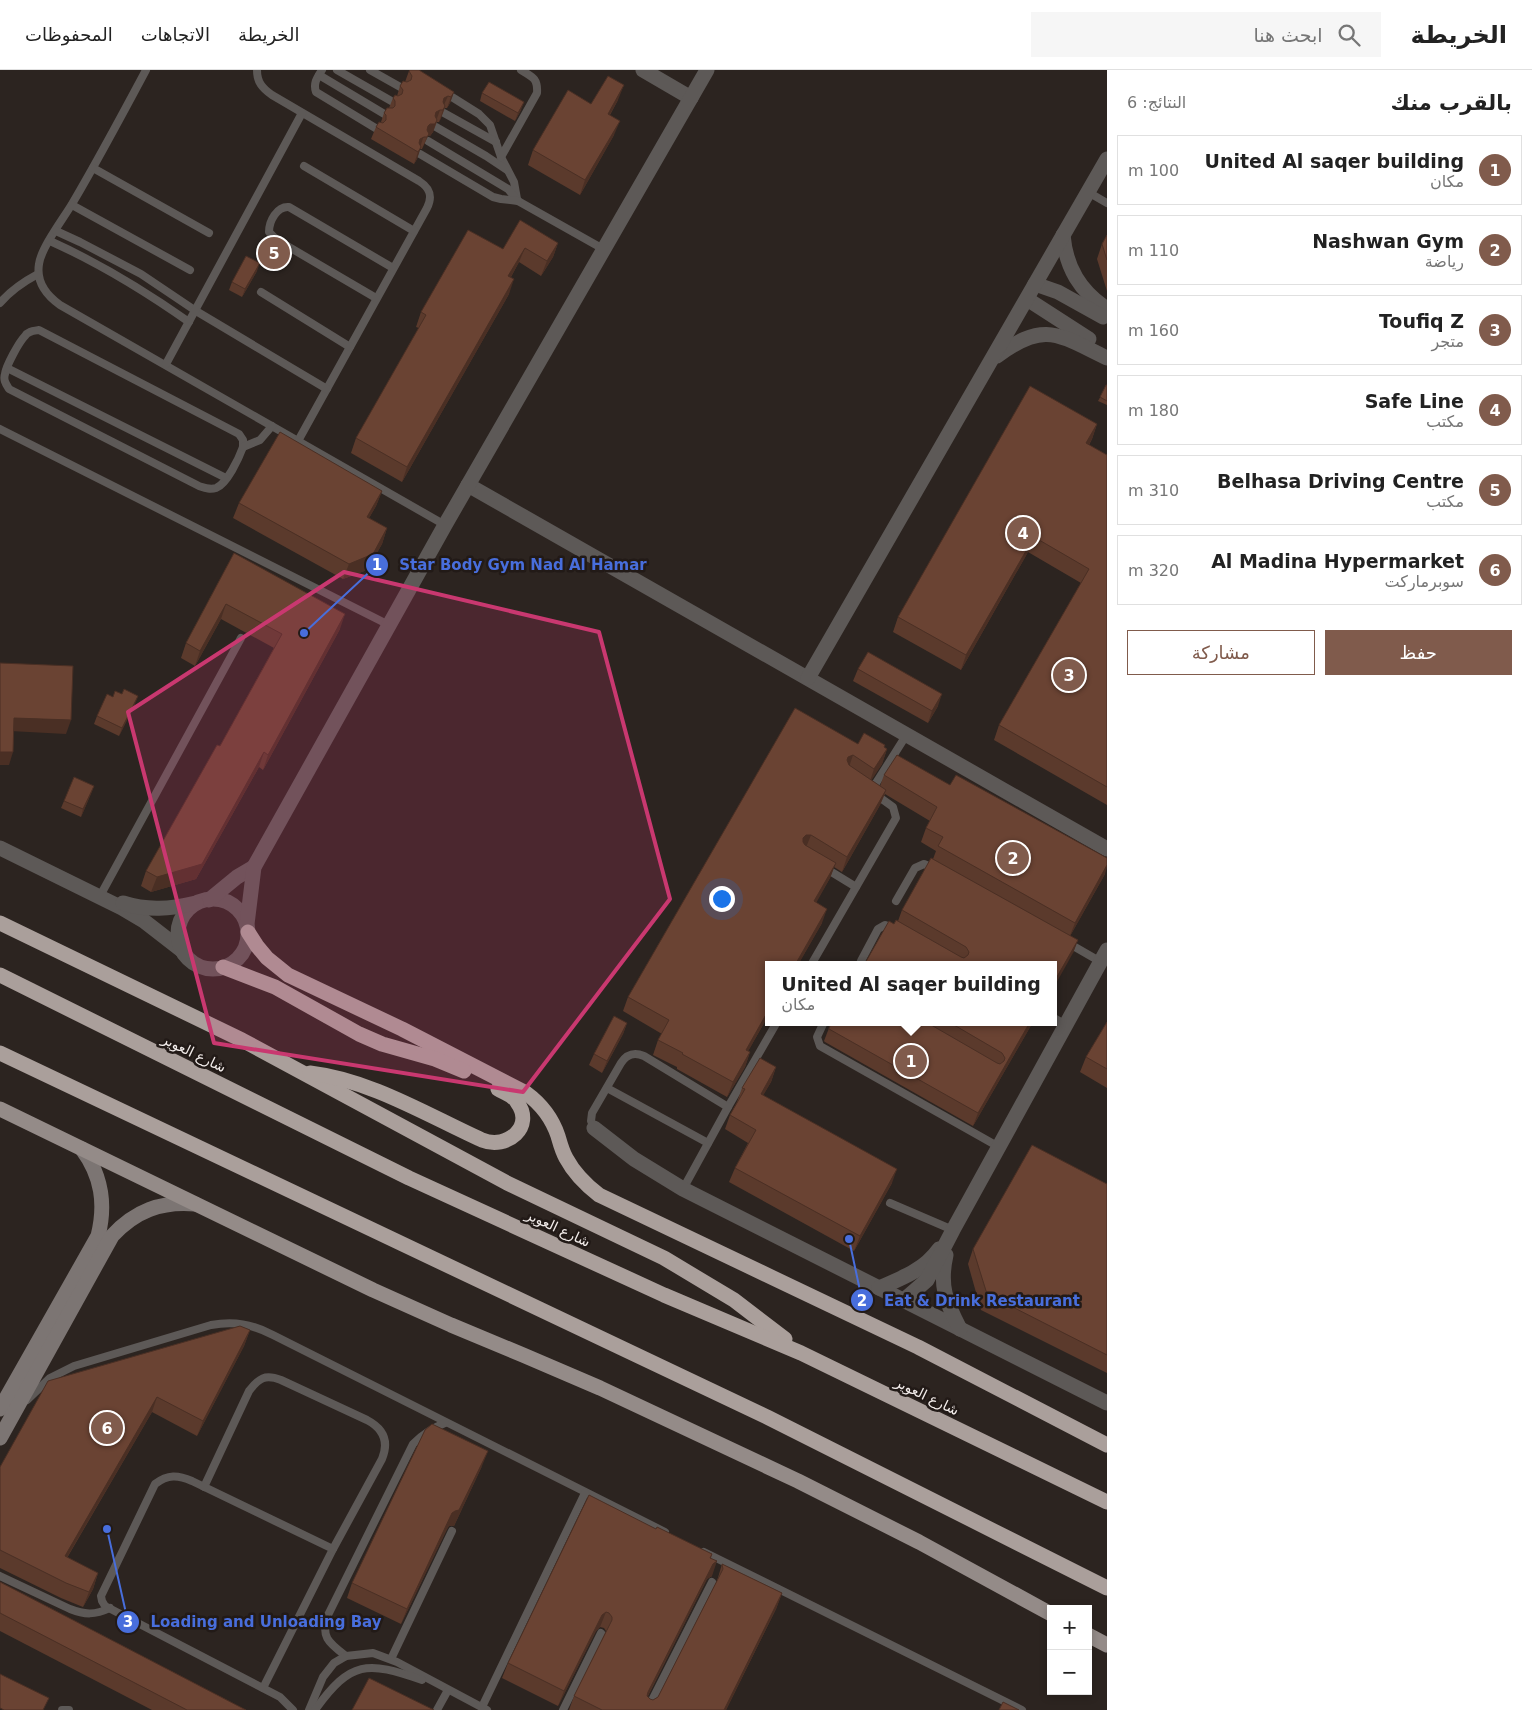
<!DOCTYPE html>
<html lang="ar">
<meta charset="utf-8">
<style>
body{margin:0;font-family:"DejaVu Sans","Noto Sans Arabic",sans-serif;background:#f6f6f6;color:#222;direction:rtl}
.controls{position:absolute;right:15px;bottom:15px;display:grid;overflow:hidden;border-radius:0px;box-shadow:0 2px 8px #0003}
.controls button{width:45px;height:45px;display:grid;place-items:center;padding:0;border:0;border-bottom:1px solid #e0e0e0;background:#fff;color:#222;font:25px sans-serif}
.you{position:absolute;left:721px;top:828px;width:18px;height:18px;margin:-12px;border:4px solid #fff;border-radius:50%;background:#1a73e8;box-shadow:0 0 0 8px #1a73e833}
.badge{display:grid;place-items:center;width:32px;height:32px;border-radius:50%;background:#805b4c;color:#fff;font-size:16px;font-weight:700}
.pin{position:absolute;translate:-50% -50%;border:2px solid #fff;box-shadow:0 1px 5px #0006}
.popup{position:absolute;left:765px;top:891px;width:292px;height:65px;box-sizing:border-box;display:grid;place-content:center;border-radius:0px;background:#fff;filter:drop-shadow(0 1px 4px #0005);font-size:16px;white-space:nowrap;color:#767676}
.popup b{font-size:19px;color:#222}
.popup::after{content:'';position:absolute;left:50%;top:100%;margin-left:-10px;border:10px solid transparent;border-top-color:#fff}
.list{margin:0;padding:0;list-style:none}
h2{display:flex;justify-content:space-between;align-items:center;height:65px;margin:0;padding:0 20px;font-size:21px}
h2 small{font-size:16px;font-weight:400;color:#767676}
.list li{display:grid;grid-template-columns:32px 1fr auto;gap:15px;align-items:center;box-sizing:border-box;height:70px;margin:0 10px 10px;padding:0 10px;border:1px solid #e0e0e0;border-radius:0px}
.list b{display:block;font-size:19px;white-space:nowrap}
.list p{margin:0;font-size:16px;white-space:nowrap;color:#767676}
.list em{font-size:16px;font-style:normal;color:#767676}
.actions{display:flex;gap:10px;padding:15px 20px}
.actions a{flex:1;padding:11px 0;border:1px solid #805b4c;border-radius:0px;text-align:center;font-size:18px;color:#805b4c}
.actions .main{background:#805b4c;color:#fff}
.icon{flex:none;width:28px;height:28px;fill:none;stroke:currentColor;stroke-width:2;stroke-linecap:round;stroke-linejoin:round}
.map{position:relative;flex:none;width:1107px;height:1640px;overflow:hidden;direction:ltr}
header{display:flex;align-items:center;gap:30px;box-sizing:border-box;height:70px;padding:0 25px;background:#fff;border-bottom:1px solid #e0e0e0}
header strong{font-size:24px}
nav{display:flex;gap:28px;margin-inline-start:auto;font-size:18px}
.search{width:350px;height:45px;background:#f6f6f6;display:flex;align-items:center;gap:12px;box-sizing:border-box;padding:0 18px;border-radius:0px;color:#767676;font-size:19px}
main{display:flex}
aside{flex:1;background:#fff}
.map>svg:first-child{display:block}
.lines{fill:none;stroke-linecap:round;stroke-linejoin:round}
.lane{stroke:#5d5957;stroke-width:8}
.street{stroke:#5d5957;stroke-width:15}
.secondary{stroke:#7c7573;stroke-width:15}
.primary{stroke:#948b88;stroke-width:15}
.highway{stroke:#aa9f9b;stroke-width:15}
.wall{fill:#5b3a2c}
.shaded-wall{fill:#4a2f24}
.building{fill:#6a4333;stroke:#4a2f24}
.marked{fill:#c93870;fill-opacity:0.2;stroke:#c93870;stroke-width:4;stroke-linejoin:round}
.labels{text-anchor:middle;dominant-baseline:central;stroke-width:5;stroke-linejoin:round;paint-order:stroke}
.street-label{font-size:14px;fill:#f2ecea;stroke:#221a17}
.leader{fill:none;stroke:#486edc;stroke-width:2}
.callout-dot{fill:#486edc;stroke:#221a17;stroke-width:2}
.mark-label{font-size:15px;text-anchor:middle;font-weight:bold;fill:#fff}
.callout-label{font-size:15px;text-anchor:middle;font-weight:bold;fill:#486edc;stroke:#221a17;stroke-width:5;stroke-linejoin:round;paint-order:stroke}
</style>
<header>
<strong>الخريطة</strong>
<div class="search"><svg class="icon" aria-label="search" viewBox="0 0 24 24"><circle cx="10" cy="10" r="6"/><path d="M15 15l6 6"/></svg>ابحث هنا</div>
<nav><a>الخريطة</a><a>الاتجاهات</a><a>المحفوظات</a></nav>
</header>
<main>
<aside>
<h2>بالقرب منك<small>النتائج: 6</small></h2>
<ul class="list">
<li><span class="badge">1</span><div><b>United Al saqer building</b><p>مكان</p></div><em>100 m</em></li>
<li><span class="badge">2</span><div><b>Nashwan Gym</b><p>رياضة</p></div><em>110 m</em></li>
<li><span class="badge">3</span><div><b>Toufiq Z</b><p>متجر</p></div><em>160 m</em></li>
<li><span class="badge">4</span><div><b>Safe Line</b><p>مكتب</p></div><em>180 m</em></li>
<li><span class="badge">5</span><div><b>Belhasa Driving Centre</b><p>مكتب</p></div><em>310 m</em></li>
<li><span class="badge">6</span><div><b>Al Madina Hypermarket</b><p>سوبرماركت</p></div><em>320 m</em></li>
</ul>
<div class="actions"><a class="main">حفظ</a><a>مشاركة</a></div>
</aside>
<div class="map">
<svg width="1107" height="1640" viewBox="0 0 1107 1640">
<rect width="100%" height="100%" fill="#2c2420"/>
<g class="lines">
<g class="lane">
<path d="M146 0C122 45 98 90 72 134 63 149 41 178 39 194 36 212 46 225 60 235L445 455"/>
<path d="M257 0C257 12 262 18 272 25L419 111C430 118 433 126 427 138L298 371"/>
<path d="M322 0C317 8 313 13 316 22L377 59"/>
<path d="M337 0 393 32"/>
<path d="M370 0 402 18"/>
<path d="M319 5 386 45"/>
<path d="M444 22 479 44 490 55 501 87 514 112 517 129"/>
<path d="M444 43 496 72"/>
<path d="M436 57 486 86 507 100"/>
<path d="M428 71 508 119 518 131 605 180"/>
<path d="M420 84 493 127 501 129 518 131"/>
<path d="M501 87 537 23C538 9 533 7 521 0"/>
<path d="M304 96 414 161"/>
<path d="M93 98 209 163"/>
<path d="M1088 122 1107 133"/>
<path d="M72 135 190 200"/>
<path d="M56 161 80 172 141 204 196 241 327 319"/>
<path d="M50 171C99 193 145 221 189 252"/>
<path d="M261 222 350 277"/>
<path d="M376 228 277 170 269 162C269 151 277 136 289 137L393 198"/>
<path d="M0 233C11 220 23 212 38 204"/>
<path d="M39 260 239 364 243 370V377C239 388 227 414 216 418 210 420 205 418 199 416L9 319C6 314 3 310 5 304 6 296 19 272 25 266 28 261 33 261 39 260Z"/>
<path d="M166 294 302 43"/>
<path d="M7 298 226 408"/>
<path d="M0 359 389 555"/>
<path d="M243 377 260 370 272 356"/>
<path d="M871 721 907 664"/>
<path d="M825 798 856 817"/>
<path d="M100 826 241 568"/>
<path d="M896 831 915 798 924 794 936 799"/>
<path d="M1068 873 1101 892"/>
<path d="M861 891 878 859 885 855 895 859"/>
<path d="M811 895 896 748 893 737 875 724"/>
<path d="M1054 948 1066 955"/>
<path d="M824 952 817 967 820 976 999 1077"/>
<path d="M607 1018 708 1073"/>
<path d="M728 1037 777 952"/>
<path d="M594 1058 591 1051 592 1043 621 993C627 984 634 982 644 986L728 1037 683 1119"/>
<path d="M890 1133 953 1160"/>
<path d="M27 1330 50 1308 74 1296 211 1255C234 1251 252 1254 273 1265L665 1462"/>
<path d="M204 1417 249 1321C259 1308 265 1304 281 1310L367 1350C384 1359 389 1372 382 1389L333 1479 263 1618"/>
<path d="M704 1482 1022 1640"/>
<path d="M0 1506 70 1539C85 1545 95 1545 110 1538"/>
<path d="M346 1586C329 1573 320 1567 328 1545L413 1374C423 1364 432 1358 445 1353"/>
<path d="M391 1589 452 1461"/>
<path d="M482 1637 585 1423"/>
<path d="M62 1640H69"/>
<path d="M293 1640 280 1627 105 1536 102 1531 101 1526 155 1414C168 1404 178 1405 192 1411L333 1479"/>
<path d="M309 1640 323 1607 334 1593 346 1586 373 1583 397 1592 487 1640"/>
<path d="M315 1640C351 1590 367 1591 422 1610"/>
<path d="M437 1640 448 1620"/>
<path d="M563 1640 601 1563"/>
<path d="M647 1640 712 1512"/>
</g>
<g class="street">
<path d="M643 0 691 28"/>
<path d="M1063 165C1066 198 1080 221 1107 239"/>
<path d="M1035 214 1058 222 1103 247"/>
<path d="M1027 229 1089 269"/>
<path d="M997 286C1045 250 1059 265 1107 288"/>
<path d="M468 415 1107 779"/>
<path d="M808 608 1107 89"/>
<path d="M0 778 122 838 144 851 184 882"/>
<circle cx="213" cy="864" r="35"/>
<path d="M209 830 237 807 254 797"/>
<path d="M123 833C148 841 170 839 196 833"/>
<path d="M247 854 254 797 445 455 707 0"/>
<path d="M594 1058 634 1089 683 1119 1107 1333"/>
<path d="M946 1185C939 1216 946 1232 960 1259"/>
<path d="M879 1218C902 1208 924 1200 939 1179"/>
<path d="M904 1230 927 1210 953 1160 1107 880"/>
</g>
<g class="secondary">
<path d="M0 1339 98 1166C106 1134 102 1106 82 1079"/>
<path d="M0 1368 112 1166C135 1141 161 1131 195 1134"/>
</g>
<g class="primary">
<path d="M0 1039 373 1220 451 1255 523 1285 600 1318 798 1411 919 1472 1051 1544"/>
<path d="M1088 1565 1107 1575"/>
</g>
<g class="highway">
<path d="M0 853 242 970 507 1113 664 1188 734 1230 785 1269"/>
<path d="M248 862 257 876 267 888 288 905 402 959 526 1023C541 1034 552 1048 558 1066 560 1073 562 1081 566 1088 574 1103 586 1115 599 1125L918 1277 1107 1375"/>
<path d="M223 897 275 917 359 964 382 974 435 989 464 1001"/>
<path d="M0 905 409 1108 664 1225 801 1283 1107 1432"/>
<path d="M0 983 767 1347 1107 1518"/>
<path d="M310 1003C370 1010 427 1045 482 1070 507 1080 535 1057 517 1032 513 1025 505 1023 498 1019"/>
</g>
</g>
<g class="wall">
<path d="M409 1 454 22 450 33 447 38H445L441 48 439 52H437L433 62 430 66H428L422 79H420L417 89 414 94 371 69 376 57 381 52 384 43 389 38 393 28 397 26 400 16 405 12Z"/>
<path d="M482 23 521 40 515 51 480 31Z"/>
<path d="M618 30 610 45 614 65 580 125 528 95 533 80 591 34Z"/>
<path d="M1107 165V221L1097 189 1102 174Z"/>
<path d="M558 173 553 187 541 206 519 192 511 207 509 224 402 412 351 383 356 368 419 258 416 257 421 242 503 179Z"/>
<path d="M257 201 242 227 229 220 232 212Z"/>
<path d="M1107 315V335L1098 331Z"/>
<path d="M1097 354 1092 369 1089 375 1107 385V735L994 670 999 655 1081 513 1028 482 961 600 893 562 898 547Z"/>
<path d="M382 421 376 436 369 448 387 458 382 474 367 500 343 509 233 448 239 433Z"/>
<path d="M234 483 340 559 263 700 259 697 196 809 151 822 141 816 146 801 220 676 274 578 221 549 195 596 181 588 186 573Z"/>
<path d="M858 599 938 636 928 653 853 611Z"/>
<path d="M135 634 119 666 94 654 97 646Z"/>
<path d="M858 674 884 678 887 679 882 694 871 710 880 716 884 705 1105 804 1070 866 1078 870 1073 883 864 895 894 854 898 851 902 840 933 789 936 781 921 772 926 758 930 751 885 724 880 735 842 802 834 797 830 808 816 832 822 853 748 981 750 982 745 997 727 1027 677 999V997L653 985 658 970 662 964 623 941 628 927Z"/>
<path d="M94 716 81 747 61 738 64 731Z"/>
<path d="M832 952H1033L973 1056 825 972 824 971 829 958Z"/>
<path d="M1107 952V1018L1080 1002 1086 987Z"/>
<path d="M627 953 623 964 602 1003 589 995 594 984Z"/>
<path d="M776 997 771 1012 763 1025 892 1113 854 1181 729 1112 735 1098 748 1073 725 1059 730 1045 737 1032 742 1018Z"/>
<path d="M1107 1114V1303L981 1240 968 1194 973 1179Z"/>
<path d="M250 1260 244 1276 197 1366 152 1342 67 1488 98 1503 93 1519 83 1537 61 1528 0 1498V1397Z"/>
<path d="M482 1396 454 1456H449L447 1459 401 1554 347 1528 352 1513Z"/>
<path d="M656 1459 712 1484 711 1488 712 1506 707 1509 648 1626 650 1629 653 1630 658 1627 717 1511 722 1494 782 1523 776 1539 726 1640H569L574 1626 606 1561 604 1558 600 1557 596 1561 558 1636 502 1608 508 1593Z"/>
<path d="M0 1512 246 1640H152L0 1561Z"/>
</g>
<g class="shaded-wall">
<path d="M624 15 618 30 602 58 608 44Z"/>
<path d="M454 22 450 33 447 38 451 27Z"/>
<path d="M448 26 443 37 439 40 444 28Z"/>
<path d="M524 32 521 40 515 51 518 43Z"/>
<path d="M445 36 441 48 439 52 443 40Z"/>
<path d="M440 40 436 51 431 54 436 42Z"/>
<path d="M437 50 433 62 430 66H428L422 79 427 67 426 66 423 68 420 78 415 81 420 69 428 56Z"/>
<path d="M620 51 614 65 580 125 585 110Z"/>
<path d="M421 77 417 89 414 94 418 82Z"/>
<path d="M558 173 553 187 541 206 547 191Z"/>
<path d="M525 178 519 192 503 221 508 206Z"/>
<path d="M260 193 257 201 242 227 245 219Z"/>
<path d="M514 209 509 224 402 412 407 397Z"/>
<path d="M1097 354 1092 369 1081 388 1086 373Z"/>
<path d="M382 421 376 436 361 462 367 447Z"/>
<path d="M387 458 382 474 367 500 343 509 349 494Z"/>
<path d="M1034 467 1028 482 961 600 966 585Z"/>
<path d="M226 534 221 549 195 596 200 581Z"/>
<path d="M345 544 340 559 263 700 268 685Z"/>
<path d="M942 624 938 636 928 653 932 641Z"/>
<path d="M138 626 135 634 119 666 122 658Z"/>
<path d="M14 648 71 650 66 664 10 661Z"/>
<path d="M887 679 882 694 869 714 874 699Z"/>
<path d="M0 682H13L9 695H0Z"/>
<path d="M264 682 259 697 196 809 151 822 157 807Z"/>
<path d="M853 685 848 700 843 701 848 687Z"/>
<path d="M94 716 91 724 81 747 83 739Z"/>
<path d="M886 720 880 735 842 802 847 787Z"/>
<path d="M806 765H811L805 780H801L803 768Z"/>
<path d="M836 793 830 808 809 846 814 831Z"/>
<path d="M1107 795V797L1105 804 1069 868 1075 853Z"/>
<path d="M827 839 822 853 798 895H795Z"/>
<path d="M1078 870 1073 883 1054 917V912Z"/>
<path d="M768 941V946L741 994 746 980Z"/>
<path d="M1030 952H1033L973 1056 978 1043Z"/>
<path d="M627 953 623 964 602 1003 607 991Z"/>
<path d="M750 982 745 997 727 1027 733 1012Z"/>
<path d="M776 997 771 1012 756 1038 761 1024Z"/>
<path d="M897 1099 892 1113 854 1181 860 1166Z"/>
<path d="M250 1260 244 1276 197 1366 203 1351Z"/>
<path d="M157 1327 152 1342 59 1501 65 1486Z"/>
<path d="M488 1381 482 1396 454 1456H449L447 1459 401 1554 407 1539 452 1443 455 1441Z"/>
<path d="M717 1491 712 1506 707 1509 642 1637 648 1622 713 1494Z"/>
<path d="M98 1503 93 1519 83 1537 89 1522Z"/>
<path d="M782 1523 776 1539 726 1640H724Z"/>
<path d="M606 1542 600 1557 596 1561 558 1636 564 1621 602 1545Z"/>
</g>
<g class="building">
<path d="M410 0H419L454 22 451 27 448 26 444 28 443 32 445 36 443 40H440L436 42 435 46 437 50 435 54H430L428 56 427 60 429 64 427 67H424L420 69 419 73 421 77 418 82 376 57 379 52 383 53 386 50V45L384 43 387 38H393L395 36V31L393 28 395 25 398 26 402 24 403 20 400 16 403 11 407 12 411 10 412 6 409 1Z"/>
<path d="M608 6 624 15 608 44 620 51 585 110 533 80 568 20 591 34Z"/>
<path d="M489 12 524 32 518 43 482 23Z"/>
<path d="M520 150 558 173 547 191 525 178 508 206 514 209 407 397 356 368 426 245 421 242 468 160 503 179Z"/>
<path d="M1107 165V190L1102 174Z"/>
<path d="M246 186 260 193 245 219 232 212Z"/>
<path d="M1106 315H1107V331L1100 327Z"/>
<path d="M1030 316 1097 354 1086 373 1107 385V717L999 655 1089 499 1034 467 966 585 898 547Z"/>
<path d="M280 362 382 421 367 447 387 458 373 484 349 494 239 433Z"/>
<path d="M234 483 345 544 268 685 264 682 202 794 157 807 146 801 217 675 220 676 282 564 226 534 200 581 186 573Z"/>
<path d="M868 582 942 624 932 641 858 599Z"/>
<path d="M0 593 73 596 71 650 14 648 13 682H0Z"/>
<path d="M124 619 138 626 122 658 97 646 107 624 113 627 115 621 122 624Z"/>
<path d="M795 638 858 674 864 663 885 675 884 677 887 679 874 699 853 685 848 687 847 690 849 695 886 720 847 787 811 765H806L803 768V772L805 775 836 793 814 831 827 839 795 895H768V941L746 980 750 982 733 1012 682 984 683 983 658 970 669 950 628 927Z"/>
<path d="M897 685 950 715 956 705 1107 788V795L1075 853 938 776 943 767 926 758 937 737 884 705Z"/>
<path d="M74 707 94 716 83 739 64 731Z"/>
<path d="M931 788 1078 870 1054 912V895H864L889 851 894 854 896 850 961 887 964 888 968 885 969 882 966 877 902 840Z"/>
<path d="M614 946 627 953 607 991 594 984Z"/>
<path d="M832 952H926L997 993 1000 994 1004 991 1005 988 1002 983 949 952H1030L978 1043 829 959V958Z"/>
<path d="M1107 952V999L1086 987Z"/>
<path d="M760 988 776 997 761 1024 897 1099 860 1166 735 1098 756 1060 730 1045 745 1019 742 1018Z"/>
<path d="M1032 1075 1107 1114V1285L987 1224 973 1179Z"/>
<path d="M240 1256 250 1260 203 1351 157 1327 65 1486 98 1503 89 1522 66 1513 0 1480V1397L48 1311Z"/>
<path d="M432 1354 488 1381 459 1440 455 1441 452 1443 407 1539 352 1513 425 1360Z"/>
<path d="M589 1425 656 1459 657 1457 712 1484 710 1488 717 1491 713 1494 648 1622 647 1626 650 1629 653 1630 658 1627 723 1499 722 1494 782 1523 724 1640H602L574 1626 612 1550V1547L609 1543 606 1542 602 1545 564 1621 508 1593Z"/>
<path d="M0 1512 246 1640H187L0 1543Z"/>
<path d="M0 1604 49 1628 43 1640H4L0 1638Z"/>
<path d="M369 1608 434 1640H352Z"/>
<path d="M1003 1632 1019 1640H999Z"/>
</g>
<path class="marked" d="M344 502 599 562 670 829 523 1022 214 973 128 642Z"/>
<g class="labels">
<g class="street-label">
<text transform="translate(194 983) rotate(26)">شارع العوير</text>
<text transform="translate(558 1158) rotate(25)">شارع العوير</text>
<text transform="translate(927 1326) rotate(26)">شارع العوير</text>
</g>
</g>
<path class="leader" d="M304 563L377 495M849 1169L862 1230M107 1459L128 1552"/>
<g class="callout-dot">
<circle cx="304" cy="563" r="5"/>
<circle cx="849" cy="1169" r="5"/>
<circle cx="107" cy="1459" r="5"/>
<circle cx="377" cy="495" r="12"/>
<circle cx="862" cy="1230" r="12"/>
<circle cx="128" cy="1552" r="12"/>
</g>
<g class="mark-label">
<text x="377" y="500">1</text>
<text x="862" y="1236">2</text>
<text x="128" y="1557">3</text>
</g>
<g class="callout-label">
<text x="523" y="500">Star Body Gym Nad Al Hamar</text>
<text x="982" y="1236">Eat &amp; Drink Restaurant</text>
<text x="266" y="1557">Loading and Unloading Bay</text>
</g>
</svg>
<div class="controls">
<button>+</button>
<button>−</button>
</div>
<div class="you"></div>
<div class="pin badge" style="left:911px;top:991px">1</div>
<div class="popup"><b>United Al saqer building</b>مكان</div>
<div class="pin badge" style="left:1013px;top:788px">2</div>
<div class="pin badge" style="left:1069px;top:605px">3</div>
<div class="pin badge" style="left:1023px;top:463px">4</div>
<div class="pin badge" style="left:274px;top:183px">5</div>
<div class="pin badge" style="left:107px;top:1358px">6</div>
</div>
</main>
